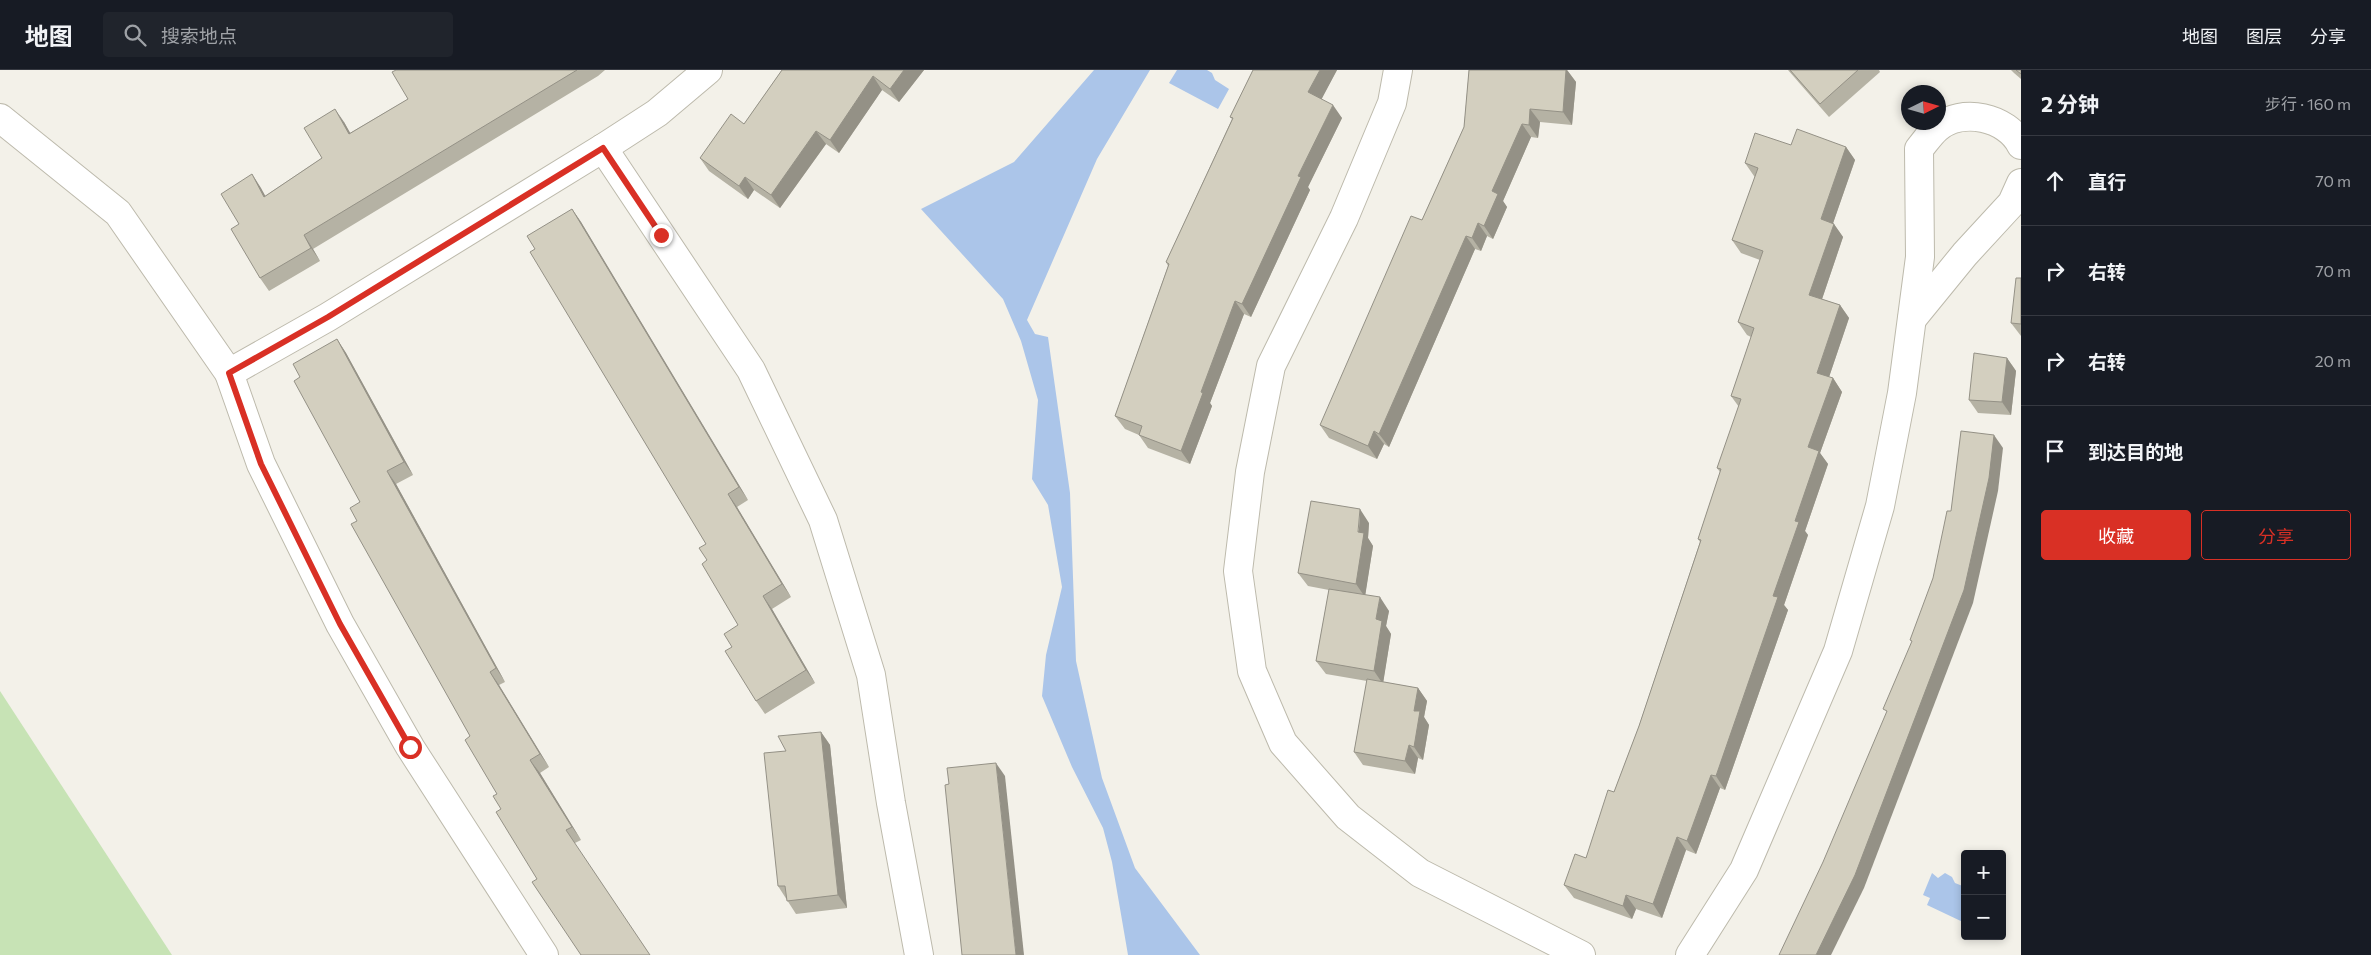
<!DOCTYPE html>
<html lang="zh">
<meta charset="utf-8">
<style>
body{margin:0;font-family:Commissioner,"Noto Sans SC",sans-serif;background:#20242c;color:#f1f3f6}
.controls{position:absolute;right:15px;bottom:15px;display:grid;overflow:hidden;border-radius:5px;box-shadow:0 2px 8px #0003}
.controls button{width:45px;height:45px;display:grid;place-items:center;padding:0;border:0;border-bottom:1px solid #363941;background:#171b24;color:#f1f3f6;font:25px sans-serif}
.compass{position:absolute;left:1901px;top:15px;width:45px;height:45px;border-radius:50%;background:#171b24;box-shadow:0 2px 8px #0003;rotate:85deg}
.stop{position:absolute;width:15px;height:15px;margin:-11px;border:4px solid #d93025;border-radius:50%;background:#fff}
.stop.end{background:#d93025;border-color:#fff;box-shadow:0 1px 5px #0008}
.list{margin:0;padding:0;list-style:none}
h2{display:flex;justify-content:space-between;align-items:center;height:65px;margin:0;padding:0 20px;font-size:21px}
h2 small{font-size:16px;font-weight:400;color:#9ea1a6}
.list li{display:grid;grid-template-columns:32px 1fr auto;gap:15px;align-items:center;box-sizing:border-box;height:90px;padding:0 20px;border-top:1px solid #363941}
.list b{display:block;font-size:19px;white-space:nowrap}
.list em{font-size:16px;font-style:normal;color:#9ea1a6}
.actions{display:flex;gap:10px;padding:15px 20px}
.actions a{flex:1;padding:11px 0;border:1px solid #d93025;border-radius:5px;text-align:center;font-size:18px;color:#d93025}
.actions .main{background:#d93025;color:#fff}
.icon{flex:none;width:28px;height:28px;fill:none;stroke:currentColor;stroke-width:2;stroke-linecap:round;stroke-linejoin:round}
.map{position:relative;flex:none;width:2021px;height:885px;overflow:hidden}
header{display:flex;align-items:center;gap:30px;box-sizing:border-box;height:70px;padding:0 25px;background:#171b24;border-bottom:1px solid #363941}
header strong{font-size:24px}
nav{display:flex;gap:28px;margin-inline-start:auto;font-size:18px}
.search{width:350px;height:45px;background:#20242c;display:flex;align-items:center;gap:12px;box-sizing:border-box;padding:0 18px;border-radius:5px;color:#9ea1a6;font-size:19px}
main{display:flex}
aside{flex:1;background:#171b24}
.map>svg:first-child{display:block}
.green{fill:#c7e3b5}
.water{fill:#abc5e9}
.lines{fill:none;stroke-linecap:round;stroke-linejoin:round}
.street-casing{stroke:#bdbaac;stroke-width:30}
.street{stroke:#fff;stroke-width:28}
.wall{fill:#b5b2a4}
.shaded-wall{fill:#949186}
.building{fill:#d3cfbf;stroke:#949186}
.route{stroke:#d93025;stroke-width:6}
</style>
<header>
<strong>地图</strong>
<div class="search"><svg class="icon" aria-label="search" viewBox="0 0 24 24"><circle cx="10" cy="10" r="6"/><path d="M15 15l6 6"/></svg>搜索地点</div>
<nav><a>地图</a><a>图层</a><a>分享</a></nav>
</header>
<main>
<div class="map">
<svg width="2021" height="885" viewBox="0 0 2021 885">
<rect width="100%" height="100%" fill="#f3f1e9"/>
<path class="green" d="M0 621 172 885H0Z"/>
<g class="water">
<path d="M1094 0H1150L1097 89 1027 250 1035 264 1048 267 1070 423 1076 591 1102 708 1135 798 1200 885H1128L1112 792 1103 758 1072 697 1042 626 1046 585 1062 517 1048 435 1032 409 1038 330 1021 271 1003 229 921 139 1014 92Z"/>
<path d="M1177 0H1207L1212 3 1215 10 1229 19 1218 39 1169 13Z"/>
<path d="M1932 803 1938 808 1945 803 1952 807 1955 813 1965 817V853L1927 835 1930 828 1923 825Z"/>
</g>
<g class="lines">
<defs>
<g id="street">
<path d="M1398 0 1392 33 1344 148 1271 296 1250 402 1238 501 1252 601 1283 673 1348 747 1420 803 1581 885"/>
<path d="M0 48 118 143 229 303 261 394 340 554 410 677 544 885"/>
<path d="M603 78 751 300 823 450 871 605 891 733 919 885"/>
<path d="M1912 249 1965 184 2012 133 2021 113"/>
<path d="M229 303 328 247 603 78 657 43 708 0"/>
<path d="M1690 885 1744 800 1838 581 1880 436 1902 323 1920 187 1919 79C1925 72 1930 64 1937 58 1962 37 2007 47 2021 75"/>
</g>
</defs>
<use href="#street" class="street-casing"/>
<use href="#street" class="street"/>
</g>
<g class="wall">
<path d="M396 0H605L598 6 313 179 320 191 269 221 260 208 239 154 252 104 265 126 322 88 344 52 350 63 408 29Z"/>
<path d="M782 0H924L899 32 882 20 839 83 826 74 780 138 754 120 748 129 709 101 700 88 744 54Z"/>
<path d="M1253 0H1337L1321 29 1342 48 1308 117 1310 120 1251 247 1244 244 1210 333 1212 336 1190 394 1148 378 1139 365 1125 359 1115 346 1168 196 1166 192 1232 49 1230 47Z"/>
<path d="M1469 0H1567L1576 12 1572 55 1540 52 1538 68 1531 67 1503 131 1507 137 1493 169 1487 166 1481 181 1475 179 1389 377 1384 374 1377 389 1329 368 1320 355 1422 150 1464 57Z"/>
<path d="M1788 0H1879L1880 2 1829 47Z"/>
<path d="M2011 0H2021V9L2014 3Z"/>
<path d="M1791 75 1846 77 1855 90 1833 153 1843 167 1822 229 1840 235 1849 248 1829 307 1833 308 1842 322 1820 383 1828 394 1805 461 1808 465 1784 535 1788 540 1725 720 1720 718 1696 784 1686 780 1662 848 1636 839 1632 849 1574 828 1564 815 1586 788 1614 722 1639 656 1700 472 1698 469 1720 402 1717 398 1739 337 1731 326 1751 267 1747 265 1738 252 1760 190 1741 183 1732 170 1755 107 1754 106 1745 93Z"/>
<path d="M572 139 581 152 748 430 737 437 791 527 772 539 815 613 765 644 756 631 732 577 738 555 707 490 706 474 535 179Z"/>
<path d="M2021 208V266L2011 253Z"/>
<path d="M337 269 346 283 413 405 396 414 505 612 499 615 549 697 540 703 581 770 575 773 537 809 501 739 497 724 470 666 357 451 360 432 300 307Z"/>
<path d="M2007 288 2016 301 2011 345 1978 343 1969 330Z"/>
<path d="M1369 453 1368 468 1373 476 1365 525 1389 541 1386 556 1391 564 1383 612 1418 618 1427 631 1424 647 1429 655 1423 690 1418 688 1415 704 1363 695 1354 682 1367 611 1326 604 1316 591 1329 520 1308 516 1298 503Z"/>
<path d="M821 662 830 675 847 838 796 844 778 816 786 681Z"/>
</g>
<g class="shaded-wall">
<path d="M904 0H924L899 32 890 19Z"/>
<path d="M1320 0H1337L1318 36 1308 22Z"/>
<path d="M1566 0H1567L1576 12 1572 55 1563 42Z"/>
<path d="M873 6 882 20 839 83 830 70Z"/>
<path d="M1333 35 1342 48 1308 117 1310 120 1251 247 1242 234 1298 106Z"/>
<path d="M335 39 344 52 358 77 349 64Z"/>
<path d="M1530 39 1540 52 1538 68 1529 55Z"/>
<path d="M1522 54 1531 67 1503 131 1507 137 1493 169 1484 156 1492 121Z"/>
<path d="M816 61 826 74 780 138 771 125Z"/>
<path d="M1846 77 1855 90 1830 162 1821 149Z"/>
<path d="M252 104 261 118 273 140 264 127Z"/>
<path d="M745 107 754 120 748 129 739 116Z"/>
<path d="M572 139 581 152 748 430 739 417Z"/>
<path d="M1478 153 1487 166 1481 181 1472 168Z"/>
<path d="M1834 154 1843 167 1819 238 1809 225Z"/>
<path d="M304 165 313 179 320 191 311 178Z"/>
<path d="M1466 166 1475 179 1389 377 1379 364Z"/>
<path d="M1235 231 1244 244 1210 333 1212 336 1190 394 1181 381 1201 322Z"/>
<path d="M1840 235 1849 248 1826 316 1817 303Z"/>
<path d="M337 269 346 283 413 405 404 392Z"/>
<path d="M2007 288 2016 301 2011 345 2002 332Z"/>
<path d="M1833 308 1842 322 1820 383 1828 394 1805 461 1808 465 1784 535 1788 540 1725 720 1716 706 1773 526 1795 451 1808 377Z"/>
<path d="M1374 361 1384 374 1377 389 1368 376Z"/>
<path d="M1994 365 2003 378 1998 421 1973 533 1864 818 1831 885H1816Z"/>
<path d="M387 401 396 414 505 612 496 598Z"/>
<path d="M728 424 737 437 791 527 782 514Z"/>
<path d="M1360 439 1369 453 1368 468 1373 476 1365 527 1356 514Z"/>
<path d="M763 526 772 539 815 613 806 600Z"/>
<path d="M1380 527 1389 541 1386 556 1391 564 1383 614 1374 601 1376 549Z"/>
<path d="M490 602 499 615 549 697 540 684Z"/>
<path d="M1418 618 1427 631 1424 647 1429 655 1423 690 1414 677V641Z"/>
<path d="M821 662 830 675 847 838 838 825Z"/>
<path d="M1409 675 1418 688 1415 704 1405 691Z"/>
<path d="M530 690 540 703 581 770 572 757Z"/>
<path d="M996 693 1005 706 1024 885H1016Z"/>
<path d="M1711 705 1720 718 1696 784 1687 771Z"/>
<path d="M1677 767 1686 780 1662 848 1653 834Z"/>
<path d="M1626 825 1636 839 1632 849 1623 836Z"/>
</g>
<g class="building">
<path d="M396 0H577L304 165 311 178 260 208 231 159 239 154 221 124 252 104 264 127 322 88 304 58 335 39 349 64 408 29 392 2Z"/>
<path d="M782 0H904L890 19 873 6 830 70 816 61 771 125 745 107 739 116 700 88 731 44 744 54Z"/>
<path d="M1253 0H1320L1308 22 1333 35 1298 106 1301 107 1242 234 1235 231 1201 322 1203 323 1181 381 1139 365 1142 356 1115 346 1169 194 1166 192 1233 48 1230 47Z"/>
<path d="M1469 0H1566L1563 42 1530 39 1529 55 1522 54 1492 121 1498 124 1484 156 1478 153 1472 168 1466 166 1379 364 1374 361 1368 376 1320 355 1411 146 1422 150 1464 57Z"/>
<path d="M1790 0H1858L1820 34Z"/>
<path d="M2016 0H2021V4Z"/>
<path d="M1797 59 1846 77 1821 149 1834 154 1809 225 1840 235 1817 303 1833 308 1808 377 1819 381 1795 451 1799 452 1773 526 1778 527 1716 706 1711 705 1687 771 1677 767 1653 834 1626 825 1623 836 1564 815 1575 784 1586 788 1608 720 1614 722 1639 656 1701 470 1698 469 1721 399 1717 398 1741 329 1731 326 1754 258 1738 252 1763 181 1732 170 1758 98 1745 93 1755 63 1791 75Z"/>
<path d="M572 139 739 417 728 424 782 514 763 526 806 600 756 631 725 581 732 577 724 564 738 555 702 494 707 490 699 478 706 474 530 182 535 179 527 166Z"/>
<path d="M2016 208H2021V254L2011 253Z"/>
<path d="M337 269 404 392 387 401 496 598 490 602 540 684 530 690 572 757 566 760 650 885H581L532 812 537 809 496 742 501 739 493 726 497 724 465 670 470 666 351 454 357 451 350 438 360 432 294 311 300 307 293 294Z"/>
<path d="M1974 283 2007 288 2002 332 1969 330Z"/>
<path d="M1961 361 1994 365 1989 408 1964 520 1855 805 1816 885H1779L1823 792 1887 641 1883 639 1912 571 1910 570 1933 508 1947 441H1951Z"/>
<path d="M1311 431 1360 439 1358 462 1364 463 1356 514 1298 503Z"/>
<path d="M1329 519 1380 527 1376 549 1382 551 1374 601 1316 591Z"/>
<path d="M1367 609 1418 618 1414 641H1420L1414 677 1409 675 1405 691 1354 682Z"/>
<path d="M821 662 838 825 787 831 785 816H778L764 683 786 681 778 666Z"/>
<path d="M996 693 1016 885H962L945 715 949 714 947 698Z"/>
</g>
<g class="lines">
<path class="route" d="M410 677 340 554 261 394 229 303 328 247 603 78 661 165"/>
</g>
</svg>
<div class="controls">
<button>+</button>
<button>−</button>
</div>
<svg class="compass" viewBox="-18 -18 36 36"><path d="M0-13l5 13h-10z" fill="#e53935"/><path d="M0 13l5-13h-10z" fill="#9ea1a6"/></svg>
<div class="stop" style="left:410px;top:677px"></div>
<div class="stop end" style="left:661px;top:165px"></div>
</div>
<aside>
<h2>2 分钟<small>步行 · 160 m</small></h2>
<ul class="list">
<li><svg class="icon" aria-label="ahead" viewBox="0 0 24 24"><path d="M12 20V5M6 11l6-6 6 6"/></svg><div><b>直行</b></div><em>70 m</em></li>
<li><svg class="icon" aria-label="right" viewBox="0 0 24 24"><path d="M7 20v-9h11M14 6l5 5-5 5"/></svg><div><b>右转</b></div><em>70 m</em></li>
<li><svg class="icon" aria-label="right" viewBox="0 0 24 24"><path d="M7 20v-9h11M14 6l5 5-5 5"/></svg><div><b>右转</b></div><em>20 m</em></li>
<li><svg class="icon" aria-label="arrive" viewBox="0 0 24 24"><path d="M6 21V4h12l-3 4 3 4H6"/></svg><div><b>到达目的地</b></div></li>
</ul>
<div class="actions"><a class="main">收藏</a><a>分享</a></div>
</aside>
</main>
